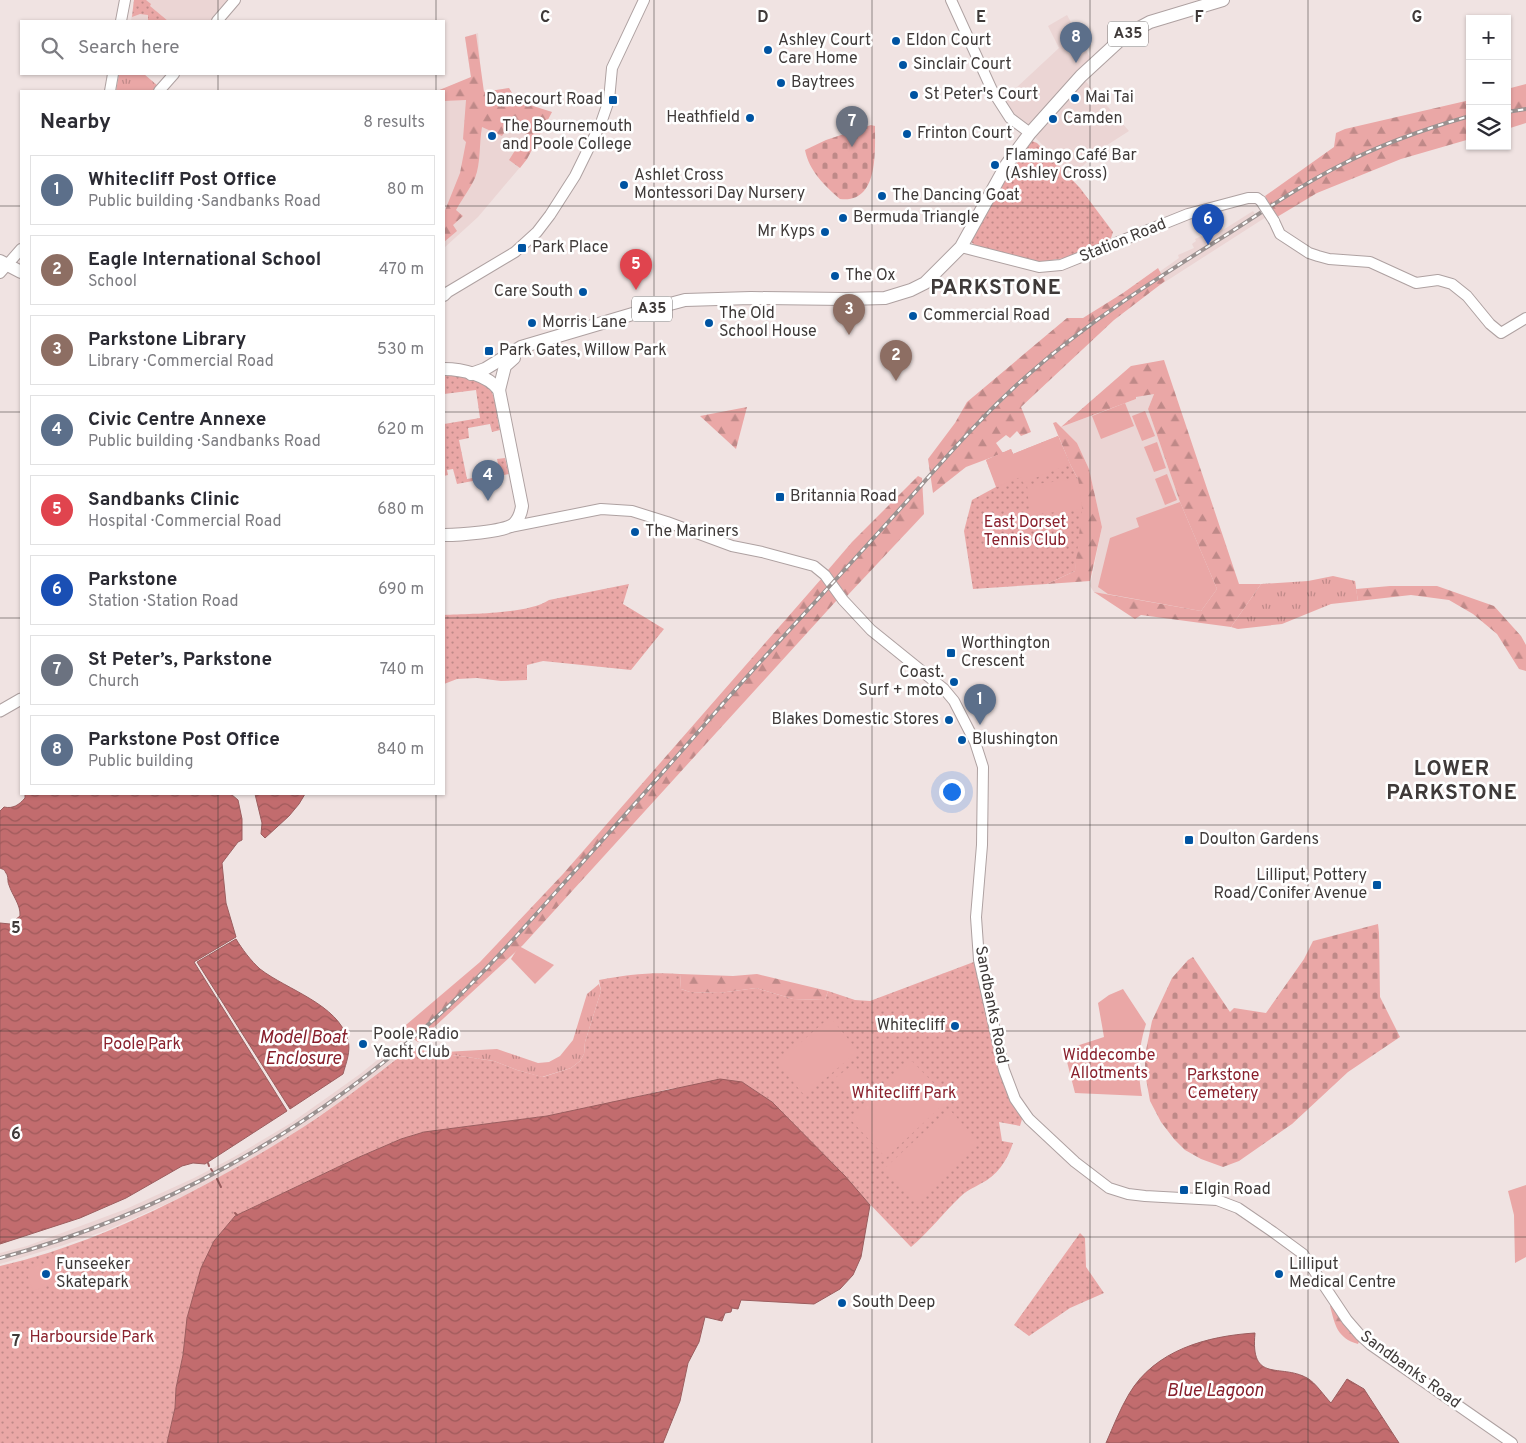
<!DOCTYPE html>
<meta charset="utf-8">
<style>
body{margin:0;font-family:Overpass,sans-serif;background:#f7f7f7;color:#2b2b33}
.controls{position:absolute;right:15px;top:15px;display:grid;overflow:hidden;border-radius:0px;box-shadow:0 1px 4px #0004}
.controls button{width:45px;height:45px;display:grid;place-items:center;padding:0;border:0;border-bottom:1px solid #e1e1e2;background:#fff;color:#2b2b33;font:25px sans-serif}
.you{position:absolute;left:951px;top:791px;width:18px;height:18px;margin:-12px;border:4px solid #fff;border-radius:50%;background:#1a73e8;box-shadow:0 0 0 8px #1a73e833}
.badge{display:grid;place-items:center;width:32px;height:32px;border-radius:50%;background:#1a73e8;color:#fff;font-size:16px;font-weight:700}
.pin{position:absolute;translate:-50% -41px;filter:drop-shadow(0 1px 2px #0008)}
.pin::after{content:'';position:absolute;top:26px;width:18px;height:15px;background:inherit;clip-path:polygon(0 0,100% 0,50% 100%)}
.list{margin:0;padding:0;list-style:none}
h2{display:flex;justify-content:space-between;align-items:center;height:65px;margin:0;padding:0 20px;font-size:21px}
h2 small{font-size:16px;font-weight:400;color:#7c7c81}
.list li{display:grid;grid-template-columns:32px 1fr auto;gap:15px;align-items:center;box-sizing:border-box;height:70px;margin:0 10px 10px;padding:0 10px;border:1px solid #e1e1e2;border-radius:0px}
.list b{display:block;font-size:19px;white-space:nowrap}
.list p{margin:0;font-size:16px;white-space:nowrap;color:#7c7c81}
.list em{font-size:16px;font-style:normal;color:#7c7c81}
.icon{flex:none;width:28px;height:28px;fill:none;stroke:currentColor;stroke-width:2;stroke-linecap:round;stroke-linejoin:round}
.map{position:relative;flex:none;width:1526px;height:1443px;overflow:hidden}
.search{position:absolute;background:#fff;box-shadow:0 1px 4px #0004;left:20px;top:20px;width:425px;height:55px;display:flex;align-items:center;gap:12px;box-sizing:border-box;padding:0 18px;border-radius:0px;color:#7c7c81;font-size:19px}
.panel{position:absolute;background:#fff;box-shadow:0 1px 4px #0004;left:20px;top:90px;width:425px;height:705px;border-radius:0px}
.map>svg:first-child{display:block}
.built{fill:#ebd5d4}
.grass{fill:url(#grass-tufts)}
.forest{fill:url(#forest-firs)}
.cemetery{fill:url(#cemetery-stones)}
.park{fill:url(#park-dots)}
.garden{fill:#eaa7a6}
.water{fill:url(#water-waves);stroke:#9b5d5e}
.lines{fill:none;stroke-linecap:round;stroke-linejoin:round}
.stream{stroke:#9b5d5e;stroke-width:2}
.secondary-casing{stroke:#aea1a1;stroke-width:12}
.primary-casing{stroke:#aea1a1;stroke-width:13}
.highway-casing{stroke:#aea1a1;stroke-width:14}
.secondary{stroke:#fff;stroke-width:10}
.primary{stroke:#fff;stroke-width:11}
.highway{stroke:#fff;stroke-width:12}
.rail-casing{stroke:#9a9190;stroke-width:4}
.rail{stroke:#fff;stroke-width:2;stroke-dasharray:5.5;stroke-linecap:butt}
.secondary-bridge-casing{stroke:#aea1a1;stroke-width:12;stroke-linecap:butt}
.secondary-bridge{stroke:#fff;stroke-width:10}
.grid{fill:none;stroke:#3f3a39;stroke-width:1;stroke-opacity:0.55}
.poi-dot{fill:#0054a2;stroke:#fff;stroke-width:2}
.labels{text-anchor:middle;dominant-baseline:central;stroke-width:5;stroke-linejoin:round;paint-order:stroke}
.shield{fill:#fff;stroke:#797574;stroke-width:1}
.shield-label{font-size:15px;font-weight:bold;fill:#3f3a39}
.poi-label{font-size:16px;fill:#3f3a39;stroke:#fff;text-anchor:start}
.street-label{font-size:16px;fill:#3f3a39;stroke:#fff}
.park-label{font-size:16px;fill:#8a212d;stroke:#fff}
.water-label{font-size:18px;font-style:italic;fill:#871e2b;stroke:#fff}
.district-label{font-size:21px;font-weight:bold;letter-spacing:1px;fill:#3f3a39;stroke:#fff}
.grid-label{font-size:16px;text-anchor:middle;font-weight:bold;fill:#3f3a39;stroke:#fff;stroke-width:5;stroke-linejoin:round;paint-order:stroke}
</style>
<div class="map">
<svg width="1526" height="1443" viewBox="0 0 1526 1443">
<defs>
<pattern id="grass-tufts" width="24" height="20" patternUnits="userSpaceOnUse" patternTransform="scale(1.25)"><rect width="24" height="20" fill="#eaa7a6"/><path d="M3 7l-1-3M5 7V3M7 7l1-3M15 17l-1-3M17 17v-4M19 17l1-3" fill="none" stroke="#bf8988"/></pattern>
<pattern id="forest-firs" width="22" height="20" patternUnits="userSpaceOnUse" patternTransform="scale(1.25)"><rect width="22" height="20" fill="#eaa7a6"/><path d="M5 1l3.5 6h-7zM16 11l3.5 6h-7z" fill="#bf8988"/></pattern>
<pattern id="cemetery-stones" width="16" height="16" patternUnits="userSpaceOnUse" patternTransform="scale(1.25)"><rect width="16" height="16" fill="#eaa7a6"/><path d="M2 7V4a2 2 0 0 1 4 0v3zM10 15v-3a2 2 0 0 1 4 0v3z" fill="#bf8988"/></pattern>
<pattern id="park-dots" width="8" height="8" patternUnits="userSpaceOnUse" patternTransform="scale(1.25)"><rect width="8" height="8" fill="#eaa7a6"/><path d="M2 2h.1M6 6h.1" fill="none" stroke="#bf8988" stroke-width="1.8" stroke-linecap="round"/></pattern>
<pattern id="water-waves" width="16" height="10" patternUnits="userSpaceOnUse" patternTransform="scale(1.25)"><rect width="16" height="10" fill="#c26c6e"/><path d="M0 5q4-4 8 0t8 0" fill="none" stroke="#9f5a5b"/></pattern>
</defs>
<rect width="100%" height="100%" fill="#f0e3e2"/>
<g class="built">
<path d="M134 0H231L212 21H131Z"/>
<path d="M1067 15 1094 65 1081 76 1129 131 1101 149 1073 175 1000 103 1059 48 1048 26Z"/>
<path d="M478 33 482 92 509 88 517 101 552 112 527 159 478 217 444 248V91H437L471 78 465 37Z"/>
<path d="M1311 178 1308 190 1168 280 1143 295 1135 289 1179 258 1178 255 1194 248 1192 244 1196 241 1195 239 1206 234 1207 236 1221 228 1223 230 1253 211 1255 214Z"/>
<path d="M1137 394H1154L1148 409 1180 502 1217 589 1201 611 1094 592 1090 586 1102 527 1089 469 1077 443 1061 427 1136 399Z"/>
<path d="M402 1040 412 1047 351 1094 288 1138 223 1175 182 1197 105 1231 64 1245 0 1264V1253L27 1246 126 1209 194 1178 234 1157 291 1123 332 1094 360 1074Z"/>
</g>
<g class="grass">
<path d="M119 74H144L158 86 153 91H116Z"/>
<path d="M1333 576 1355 581 1358 601 1331 604 1282 624 1238 629 1231 627 1261 584 1308 581Z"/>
<path d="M599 984 601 991 585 1042 584 1054 580 1061 571 1068 542 1077 517 1070 494 1061 446 1054 445 1052 497 1049 538 1063 549 1062 560 1056 573 1040 587 994Z"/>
</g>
<g class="forest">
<path d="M476 34 484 92 509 88 517 101 552 112 527 159 520 168 509 160 528 130 512 121 502 136 482 127C479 143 481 163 475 178 470 189 462 199 456 210L463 216 453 225 457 231 444 242V213L460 173 466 142 463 139 466 100 444 101V91H437L471 77 465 37Z"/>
<path d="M1526 84V123L1507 129V89Z"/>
<path d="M1470 100V139L1401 159 1317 193 1277 217 1265 196 1334 147 1336 133 1345 129Z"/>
<path d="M1158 268 1165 281 1114 320 1021 407 1031 432 1021 436 1017 431 1010 438 1006 435 996 443 1003 453 966 467 933 493 928 459 955 423 967 402 1067 318H1083L1123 293Z"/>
<path d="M1164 360 1239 584H1261L1231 627 1141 615 1135 619 1094 592 1201 611 1217 589 1180 502 1148 409 1154 394 1136 397V399L1061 427 1077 443 1089 469 1102 527 1090 581 1047 584 1075 571 1078 479 1070 464 1053 423 1056 422 1061 427 1131 366Z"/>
<path d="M747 407 736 449 700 416Z"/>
<path d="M918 476 922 478 924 514 847 596 828 570 852 542Z"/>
<path d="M822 578 837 600 523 945 418 1042 400 1030 480 962 563 874Z"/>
<path d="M1390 586H1437L1494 606 1521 636 1526 645V671L1519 669 1497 634 1473 614 1449 600 1411 595 1358 601 1356 589Z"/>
<path d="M680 974 733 976 757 974 828 991 825 1000 793 999 756 988 719 993 690 992 681 989Z"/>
<path d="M1332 1305 1360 1339 1358 1344C1337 1338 1335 1325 1330 1306Z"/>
</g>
<g class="cemetery">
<path d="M871 125 875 126C875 151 879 204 840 199 825 186 809 171 805 150L826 140Z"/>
<path d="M1378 924 1379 933 1380 997 1400 1037 1348 1072 1292 1124 1239 1161 1223 1167 1201 1159 1185 1150 1174 1139 1161 1122 1150 1101 1145 1073V1055L1152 1021 1172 978 1188 960 1193 957 1230 1012 1234 1008 1266 1013 1304 959 1313 941Z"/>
</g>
<g class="park">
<path d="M134 0H146L151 4 150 6 168 21H148V15L140 14 132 17Z"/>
<path d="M1032 141 1037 143 1080 188 1113 232 1111 238 1071 257 1040 262 976 246 970 241 1008 173 1029 143Z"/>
<path d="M444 375C459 375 487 377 493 395 497 406 497 419 500 430L492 432 490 424 468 428 469 438 459 440 467 479 500 473 497 459 505 458 509 474 457 484 453 469 447 470 448 475 444 476V424L480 418 476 390 444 394Z"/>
<path d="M1058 436 1070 464 1078 479 1082 509 1075 571 1047 584 973 589 964 531 972 500 996 487 986 460 1011 449 1013 454Z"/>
<path d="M629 584 623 604 664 629 631 670 543 661 527 665V680L501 681 477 678 457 679 444 684V615C469 614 529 614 549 600Z"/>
<path d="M979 960 992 1021 1024 1112 1020 1126 999 1122 1002 1141 1013 1143C1007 1161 997 1176 980 1184 973 1188 966 1191 960 1197 943 1213 929 1232 911 1247L772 1102 742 1082 669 1089 607 1104 547 1116 424 1132 401 1139 357 1158 235 1216 214 1241 183 1355 176 1388 175 1408 167 1443H0V1266C16 1262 32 1258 48 1253 130 1227 213 1183 286 1138 330 1111 371 1079 412 1047L435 1054H446L494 1061 517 1070 543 1077 571 1068 580 1061 584 1054 585 1042 601 991 599 980C627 975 651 972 680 974L681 989 690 992 719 993 756 988 793 999 825 1000 828 991 855 1000 870 1001Z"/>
<path d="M1080 1233 1085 1238 1086 1267 1104 1293 1070 1308 1029 1336 1014 1325Z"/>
</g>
<g class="garden">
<path d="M1125 403 1134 426 1101 439 1092 416Z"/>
<path d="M1145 411 1155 436 1142 441 1132 416Z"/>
<path d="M1058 436 1070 464 1023 483 1021 477 997 487 986 460 1011 449 1013 454Z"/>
<path d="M1157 442 1166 468 1154 472 1144 447Z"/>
<path d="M1167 474 1177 500 1165 505 1155 479Z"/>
<path d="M1078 479 1082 509 1030 515 1027 485Z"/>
<path d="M1180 502 1217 589 1201 611 1108 594 1098 587 1110 538 1139 527 1136 518Z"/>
<path d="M519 946 554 965 535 984 511 959Z"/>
<path d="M1123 989 1146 1024C1138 1049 1137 1071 1142 1096L1075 1093 1064 1050 1104 1037 1098 1003 1109 995Z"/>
<path d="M830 1017 858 1051 805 1096 777 1063Z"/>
<path d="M912 1061 949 1099 886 1158 849 1118Z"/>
<path d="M854 1064 872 1088 854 1102 835 1078Z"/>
<path d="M949 1109 980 1143 918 1204 885 1168Z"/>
<path d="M1526 1185V1257L1515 1263 1514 1215 1508 1191Z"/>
<path d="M58 1258 66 1279 33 1291 26 1270Z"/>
</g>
<g class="water">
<path d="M25 794H231L238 800 242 819V840L238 842 222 863 226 903 236 937 194 962 287 1111 205 1164 193 1163 182 1166 126 1198 80 1218 0 1244V923L10 924 20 916C21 905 12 895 9 885 7 881 9 877 6 873 4 869 4 870 0 868V811L4 807C13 809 19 805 25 798Z"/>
<path d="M255 794H305L299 804 289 816 265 838 261 834 262 823Z"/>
<path d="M236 939C242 949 251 961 260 969 287 990 338 1004 348 1040 351 1051 346 1063 343 1074L290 1109 197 962Z"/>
<path d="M720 1079 742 1082 772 1102 845 1176 870 1205 861 1257 853 1275 840 1289 814 1304 741 1300 738 1309 732 1308 731 1312 725 1313 722 1321 705 1317 699 1342 688 1363 680 1401 663 1443H167L175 1408 176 1388 183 1355 187 1318 201 1268 214 1241 235 1216 357 1158 401 1139 424 1132 547 1116Z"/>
<path d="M1255 1333C1250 1384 1280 1363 1307 1378 1316 1383 1324 1396 1331 1403L1347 1379 1364 1389 1399 1443H1106C1113 1427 1120 1409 1129 1394 1155 1350 1207 1336 1255 1333Z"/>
</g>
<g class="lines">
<g class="stream">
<path d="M208 1163 209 1166"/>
<path d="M211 1169 213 1172"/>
<path d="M217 1179 221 1187"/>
<path d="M235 1213 237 1215"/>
</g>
<defs>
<g id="secondary">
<path d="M951 0 992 90 1010 118 1030 133"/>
<path d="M121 21 125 0"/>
<path d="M217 21 235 0"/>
<path d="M110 91 113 74"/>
<path d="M159 91 174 74"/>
<path d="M1274 221 1280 234 1309 253 1318 256 1329 259 1370 262 1416 283 1438 280 1452 284 1467 296 1490 324 1501 333 1526 318"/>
<path d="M961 247 1039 267 1061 265 1188 214 1248 198H1257L1261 201"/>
<path d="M0 273 21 249"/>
<path d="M444 296 448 292 515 252 537 232 550 215 575 176 601 123 609 100 612 68 644 0"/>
<path d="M510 527 601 509 632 511 667 522 732 546 762 552 814 566 825 575 843 600 871 630 944 689 954 701 975 742 983 767 982 845 976 917 979 960 1004 1070 1015 1099 1029 1119 1075 1162 1109 1188 1128 1194 1145 1196 1217 1200 1238 1208 1273 1232 1303 1254 1347 1320 1360 1335 1371 1345 1512 1443"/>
</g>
<path id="primary" d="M0 711 21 699"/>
<g id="highway">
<path d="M0 261 21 272"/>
<path d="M444 369C462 369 488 375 499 390L522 506C521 513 519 519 514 524 504 532 458 535 444 535"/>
<path d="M471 374 485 369 521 347 636 313 685 300 751 298 846 299 885 298 911 290 925 283 961 247 1007 164 1030 133 1081 76 1119 41 1137 29 1150 22 1223 0"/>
<path d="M499 390 505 366 514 358"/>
</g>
</defs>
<use href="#secondary" class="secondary-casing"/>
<use href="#primary" class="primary-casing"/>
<use href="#highway" class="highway-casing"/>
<use href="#secondary" class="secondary"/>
<use href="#primary" class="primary"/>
<use href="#highway" class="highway"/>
<defs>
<g id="rail">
<path d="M1507 112 1526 109"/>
<path d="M0 1258C158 1216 308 1132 430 1023 475 983 515 938 555 893 608 834 661 775 713 715 767 653 824 593 879 532 928 479 975 421 1029 374 1089 321 1156 279 1223 237 1261 213 1297 187 1337 167 1379 145 1424 129 1470 116"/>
</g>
</defs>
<use href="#rail" class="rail-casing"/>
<use href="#rail" class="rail"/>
<defs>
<path id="secondary-bridge" d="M1261 201 1274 221"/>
</defs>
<use href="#secondary-bridge" class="secondary-bridge-casing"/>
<use href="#secondary-bridge" class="secondary-bridge"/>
</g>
<path class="grid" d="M218 0V21M436 0V21M654 0V1443M872 0V1443M1090 0V1443M1308 0V1443M218 74V91M436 74V91M0 206H21M444 206H1526M0 412H21M444 412H1526M0 618H21M444 618H1526M218 794V1443M436 794V1443M0 825H1526M0 1031H1526M0 1237H1526"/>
<g class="poi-dot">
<circle cx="896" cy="41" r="5"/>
<circle cx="768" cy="50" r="5"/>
<circle cx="903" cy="65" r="5"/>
<circle cx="781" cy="83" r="5"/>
<circle cx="914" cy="95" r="5"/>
<circle cx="1075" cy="98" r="5"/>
<rect x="608" y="95" width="10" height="10" rx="2.5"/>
<circle cx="750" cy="118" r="5"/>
<circle cx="1053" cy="119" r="5"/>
<circle cx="907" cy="134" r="5"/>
<circle cx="492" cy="136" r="5"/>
<circle cx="995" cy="165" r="5"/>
<circle cx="624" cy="185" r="5"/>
<circle cx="882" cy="196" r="5"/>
<circle cx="843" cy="218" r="5"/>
<circle cx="825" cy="232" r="5"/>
<rect x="517" y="243" width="10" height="10" rx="2.5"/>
<circle cx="835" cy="276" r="5"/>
<circle cx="583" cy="292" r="5"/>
<circle cx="913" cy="316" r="5"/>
<circle cx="532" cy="323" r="5"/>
<circle cx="709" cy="323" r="5"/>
<rect x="484" y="346" width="10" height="10" rx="2.5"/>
<rect x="775" y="492" width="10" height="10" rx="2.5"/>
<circle cx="635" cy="532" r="5"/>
<rect x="946" y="648" width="10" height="10" rx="2.5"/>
<circle cx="954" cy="682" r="5"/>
<circle cx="949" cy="720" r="5"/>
<circle cx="962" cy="740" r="5"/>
<rect x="1184" y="835" width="10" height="10" rx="2.5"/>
<rect x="1372" y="880" width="10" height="10" rx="2.5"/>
<circle cx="955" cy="1026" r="5"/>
<circle cx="363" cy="1044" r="5"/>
<rect x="1179" y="1185" width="10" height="10" rx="2.5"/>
<circle cx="46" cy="1274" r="5"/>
<circle cx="1279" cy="1274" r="5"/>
<circle cx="842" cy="1303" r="5"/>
</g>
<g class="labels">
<g class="shield">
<rect x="1108" y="21.5" width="40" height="25" rx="4"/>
<rect x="632" y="296.5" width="40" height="25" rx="4"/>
</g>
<g class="shield-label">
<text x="1128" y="34">A35</text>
<text x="652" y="309">A35</text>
</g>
<g class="poi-label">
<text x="778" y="41">Ashley Court<tspan x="778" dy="18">Care Home</tspan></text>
<text x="906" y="41">Eldon Court</text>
<text x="913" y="65">Sinclair Court</text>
<text x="791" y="83">Baytrees</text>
<text x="924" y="95">St Peter's Court</text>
<text x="1085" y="98">Mai Tai</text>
<text x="603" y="100" text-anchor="end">Danecourt Road</text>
<text x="740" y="118" text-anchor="end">Heathfield</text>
<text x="1063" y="119">Camden</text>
<text x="502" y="127">The Bournemouth<tspan x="502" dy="18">and Poole College</tspan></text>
<text x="917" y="134">Frinton Court</text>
<text x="1005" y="156">Flamingo Café Bar<tspan x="1005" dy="18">(Ashley Cross)</tspan></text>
<text x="634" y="176">Ashlet Cross<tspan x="634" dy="18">Montessori Day Nursery</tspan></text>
<text x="892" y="196">The Dancing Goat</text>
<text x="853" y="218">Bermuda Triangle</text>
<text x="815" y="232" text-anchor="end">Mr Kyps</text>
<text x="532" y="248">Park Place</text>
<text x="845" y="276">The Ox</text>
<text x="573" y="292" text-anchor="end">Care South</text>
<text x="719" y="314">The Old<tspan x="719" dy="18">School House</tspan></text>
<text x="923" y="316">Commercial Road</text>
<text x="542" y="323">Morris Lane</text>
<text x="499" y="351">Park Gates, Willow Park</text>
<text x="790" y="497">Britannia Road</text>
<text x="645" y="532">The Mariners</text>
<text x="961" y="644">Worthington<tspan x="961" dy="18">Crescent</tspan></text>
<text x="944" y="673" text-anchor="end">Coast.<tspan x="944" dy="18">Surf + moto</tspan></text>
<text x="939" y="720" text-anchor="end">Blakes Domestic Stores</text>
<text x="972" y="740">Blushington</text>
<text x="1199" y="840">Doulton Gardens</text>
<text x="1367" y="876" text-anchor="end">Lilliput, Pottery<tspan x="1367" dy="18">Road/Conifer Avenue</tspan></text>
<text x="945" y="1026" text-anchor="end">Whitecliff</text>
<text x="373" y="1035">Poole Radio<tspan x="373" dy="18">Yacht Club</tspan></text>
<text x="1194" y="1190">Elgin Road</text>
<text x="56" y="1265">Funseeker<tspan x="56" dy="18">Skatepark</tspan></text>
<text x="1289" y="1265">Lilliput<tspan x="1289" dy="18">Medical Centre</tspan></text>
<text x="852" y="1303">South Deep</text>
</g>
<g class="street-label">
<text transform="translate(1123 241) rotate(-22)">Station Road</text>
<text transform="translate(991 1005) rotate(79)">Sandbanks Road</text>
<text transform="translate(1410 1370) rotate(36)">Sandbanks Road</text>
</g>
<g class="park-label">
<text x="1025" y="523">East Dorset<tspan x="1025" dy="18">Tennis Club</tspan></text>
<text x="142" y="1045">Poole Park</text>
<text x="1109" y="1056">Widdecombe<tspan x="1109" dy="18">Allotments</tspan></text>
<text x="1223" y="1076">Parkstone<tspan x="1223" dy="18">Cemetery</tspan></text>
<text x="904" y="1094">Whitecliff Park</text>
<text x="92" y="1338">Harbourside Park</text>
</g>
<g class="water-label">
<text x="303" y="1038">Model Boat<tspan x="303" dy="21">Enclosure</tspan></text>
<text x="1215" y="1391">Blue Lagoon</text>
</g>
<g class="district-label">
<text x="996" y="288">PARKSTONE</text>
<text x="1452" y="769">LOWER<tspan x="1452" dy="24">PARKSTONE</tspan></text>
</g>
</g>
<g class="grid-label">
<text x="545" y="22">C</text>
<text x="763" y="22">D</text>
<text x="981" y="22">E</text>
<text x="1199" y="22">F</text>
<text x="1417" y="22">G</text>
<text x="16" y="933">5</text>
<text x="16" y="1139">6</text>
<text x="16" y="1346">7</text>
</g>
</svg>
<div class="controls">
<button>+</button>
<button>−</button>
<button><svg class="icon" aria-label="layers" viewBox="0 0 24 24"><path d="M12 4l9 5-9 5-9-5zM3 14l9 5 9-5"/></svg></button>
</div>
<div class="you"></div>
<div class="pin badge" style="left:980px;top:725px;background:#5c6f8a">1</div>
<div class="pin badge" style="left:896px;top:381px;background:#8d6e63">2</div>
<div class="pin badge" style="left:849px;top:335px;background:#8d6e63">3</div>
<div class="pin badge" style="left:488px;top:501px;background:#5c6f8a">4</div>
<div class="pin badge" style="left:636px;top:290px;background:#e0444e">5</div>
<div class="pin badge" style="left:1208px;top:245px;background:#1a4fb4">6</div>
<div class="pin badge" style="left:852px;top:147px;background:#6b7280">7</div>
<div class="pin badge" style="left:1076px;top:63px;background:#5c6f8a">8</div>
<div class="search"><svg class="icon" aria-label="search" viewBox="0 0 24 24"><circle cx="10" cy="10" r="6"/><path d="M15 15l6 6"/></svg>Search here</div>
<section class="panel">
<h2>Nearby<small>8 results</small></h2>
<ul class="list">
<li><span class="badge" style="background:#5c6f8a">1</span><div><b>Whitecliff Post Office</b><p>Public building · Sandbanks Road</p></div><em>80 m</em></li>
<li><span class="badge" style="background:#8d6e63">2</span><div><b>Eagle International School</b><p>School</p></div><em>470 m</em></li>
<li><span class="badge" style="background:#8d6e63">3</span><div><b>Parkstone Library</b><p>Library · Commercial Road</p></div><em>530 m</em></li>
<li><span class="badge" style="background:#5c6f8a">4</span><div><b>Civic Centre Annexe</b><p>Public building · Sandbanks Road</p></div><em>620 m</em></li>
<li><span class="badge" style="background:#e0444e">5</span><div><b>Sandbanks Clinic</b><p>Hospital · Commercial Road</p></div><em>680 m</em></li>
<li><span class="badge" style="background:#1a4fb4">6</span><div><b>Parkstone</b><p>Station · Station Road</p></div><em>690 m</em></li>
<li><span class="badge" style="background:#6b7280">7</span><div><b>St Peter’s, Parkstone</b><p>Church</p></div><em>740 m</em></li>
<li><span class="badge" style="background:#5c6f8a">8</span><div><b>Parkstone Post Office</b><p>Public building</p></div><em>840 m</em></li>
</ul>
</section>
</div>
